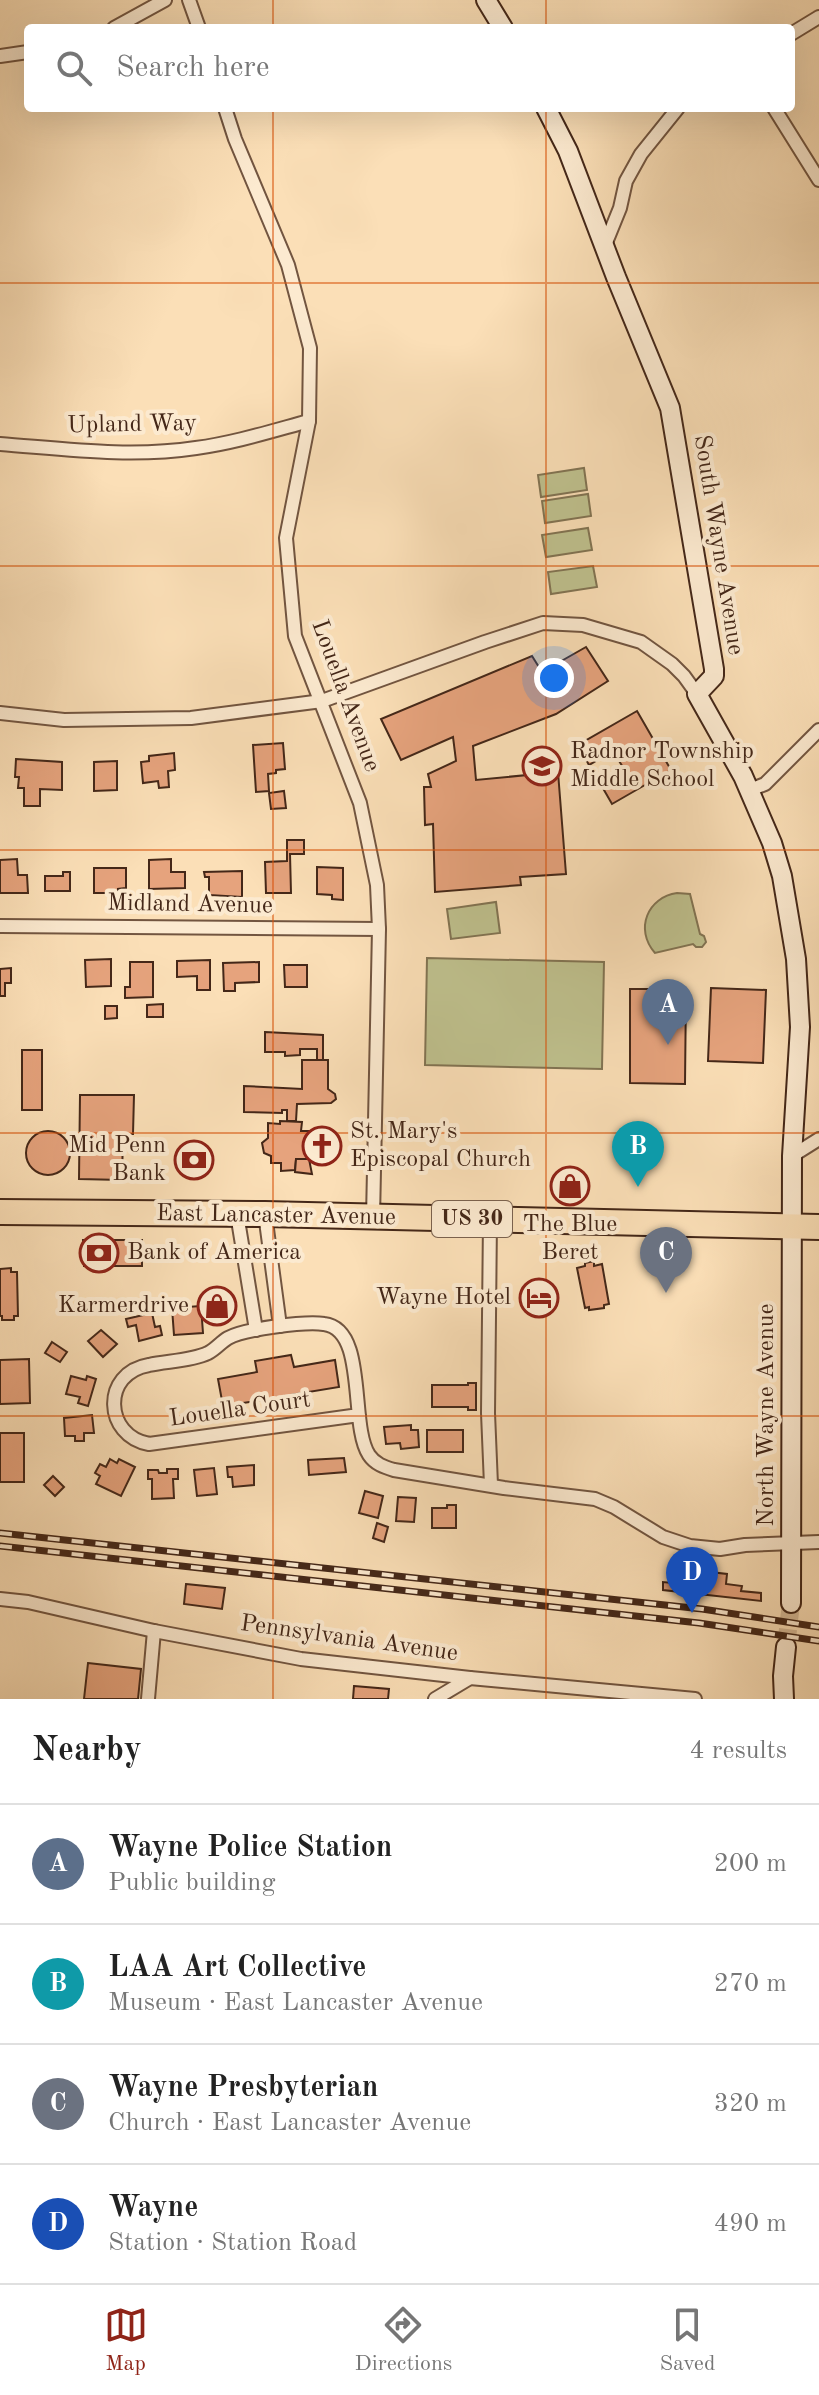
<!DOCTYPE html>
<meta charset="utf-8">
<style>
body{margin:0;font-family:"Old Standard TT",serif;background:#f6f6f6;color:#222}
.you{position:absolute;left:554px;top:678px;width:28px;height:28px;margin:-20px;border:6px solid #fff;border-radius:50%;background:#1a73e8;box-shadow:0 0 0 12px #1a73e833}
.badge{display:grid;place-items:center;width:52px;height:52px;border-radius:50%;background:#8f2418;color:#fff;font-size:26px;font-weight:700}
.pin{position:absolute;translate:-50% -66px;filter:drop-shadow(0 2px 4px #0008)}
.pin::after{content:'';position:absolute;top:42px;width:28px;height:24px;background:inherit;clip-path:polygon(0 0,100% 0,50% 100%)}
.list{margin:0;padding:0;list-style:none}
h2{display:flex;justify-content:space-between;align-items:center;height:104px;margin:0;padding:0 32px;font-size:34px}
h2 small{font-size:26px;font-weight:400;color:#767676}
.list li{display:grid;grid-template-columns:52px 1fr auto;gap:24px;align-items:center;box-sizing:border-box;height:120px;padding:0 32px;border-top:2px solid #e0e0e0}
.list b{display:block;font-size:30px;white-space:nowrap}
.list p{margin:0;font-size:26px;white-space:nowrap;color:#767676}
.list em{font-size:26px;font-style:normal;color:#767676}
.icon{flex:none;width:44px;height:44px;fill:none;stroke:currentColor;stroke-width:2;stroke-linecap:round;stroke-linejoin:round}
.map{position:relative;flex:none;width:819px;height:1699px;overflow:hidden}
.search{position:absolute;background:#fff;box-shadow:0 8px 32px #0002;left:24px;right:24px;top:24px;height:88px;display:flex;align-items:center;gap:20px;box-sizing:border-box;padding:0 28px;border-radius:8px;color:#767676;font-size:30px}
.sheet{height:584px;background:#fff}
nav{display:flex;justify-content:space-around;align-items:center;box-sizing:border-box;height:112px;border-top:2px solid #e0e0e0;background:#fff;font-size:22px;color:#767676}
nav a{display:grid;justify-items:center;gap:4px}
nav .on{color:#8f2418}
.map>svg:first-child{display:block}
.green{fill:#bfc18e;stroke:#827453;stroke-width:2}
.building{fill:#e6a37d;stroke:#442718;stroke-width:2}
.lines{fill:none;stroke-linecap:round;stroke-linejoin:round}
.secondary-tunnel{stroke:#d6ba97;stroke-width:18;stroke-dasharray:18 9;stroke-linecap:butt}
.street-casing{stroke:#725540;stroke-width:16}
.secondary-casing{stroke:#442718;stroke-width:22}
.highway-casing{stroke:#442718;stroke-width:28}
.street{stroke:#fcead0;stroke-width:12}
.secondary{stroke:#fcead0;stroke-width:18}
.highway{stroke:#fbdfb7;stroke-width:24}
.rail-casing{stroke:#442718;stroke-width:7}
.rail{stroke:#fcead0;stroke-width:4;stroke-dasharray:12;stroke-linecap:butt}
.grid{fill:none;stroke:#d8540d;stroke-width:2;stroke-opacity:0.55}
.labels{text-anchor:middle;dominant-baseline:central;stroke-width:8;stroke-linejoin:round;paint-order:stroke}
.shield{fill:#fcead0;stroke:#7b624f;stroke-width:2}
.shield-label{font-size:22px;font-weight:bold;fill:#442718}
.street-label{font-size:24px;fill:#442718;stroke:#fcead0}
.poi-label{font-size:24px;fill:#442718;stroke:#fcead0;text-anchor:start}
</style>
<div class="map">
<svg width="819" height="1699" viewBox="0 0 819 1699">
<rect width="100%" height="100%" fill="#fbdfb7"/>
<filter id="stains"><feTurbulence type="fractalNoise" baseFrequency=".0025" numOctaves="4"/><feColorMatrix values="0 0 0 0 .2 0 0 0 0 .09 0 0 0 0 .02 0 0 0 .5 -.17"/></filter>
<radialGradient id="worn" r=".72"><stop offset=".6" stop-color="#630" stop-opacity="0"/><stop offset="1" stop-color="#630" stop-opacity=".3"/></radialGradient>
<g class="green">
<path d="M584 468 587 490 541 497 538 475Z"/>
<path d="M588 494 591 516 545 523 542 501Z"/>
<path d="M588 528 592 550 546 557 542 535Z"/>
<path d="M593 566 597 587 551 594 548 572Z"/>
<path d="M677 893 690 894 700 934 704 936 706 942 702 947H696L693 944 655 953C634 929 648 897 677 893Z"/>
<path d="M496 902 500 933 451 939 447 909Z"/>
<path d="M427 958 604 962 602 1069 425 1065Z"/>
</g>
<g class="building">
<path d="M586 647 608 681 556 714 473 746 476 780 558 772 566 874 520 877 521 885 435 892 433 824 425 825 424 787H431L428 774 456 761 453 737 401 760 381 719 532 656 542 672Z"/>
<path d="M637 711 671 770 612 804 600 783 624 769 613 751 589 765 578 745Z"/>
<path d="M283 743 285 769 276 770V773L268 774 269 791 256 792 253 745Z"/>
<path d="M174 753 175 770 168 771 169 787 159 788 158 781 143 783 141 762 149 761V756Z"/>
<path d="M16 759 62 762V790L40 789V806H24V788H18L19 777H15Z"/>
<path d="M117 761V790L94 791V762Z"/>
<path d="M284 791 286 808 271 809 269 793Z"/>
<path d="M287 840H304V854H290L291 893H266L265 862 287 861Z"/>
<path d="M17 859 18 875H27L28 893H0V860Z"/>
<path d="M171 859V872H185V888L149 889V860Z"/>
<path d="M317 867 343 868V900L332 899V895L317 894Z"/>
<path d="M94 868H126V888L118 889V893H94Z"/>
<path d="M242 871V897L209 895V877H205L204 872Z"/>
<path d="M63 872H70V891H45V876H63Z"/>
<path d="M111 959V986L86 987 85 960Z"/>
<path d="M210 960V990H197V976L177 977V961Z"/>
<path d="M130 962H153V997L125 998V987H130Z"/>
<path d="M259 962V982L235 983V991H224L223 963Z"/>
<path d="M284 965H307V987H285Z"/>
<path d="M11 968V983H5V996H0V969Z"/>
<path d="M711 988 766 990 763 1063 708 1061Z"/>
<path d="M630 989H686L685 1084 630 1083Z"/>
<path d="M163 1004V1017H147V1005Z"/>
<path d="M105 1006H117V1018L105 1019Z"/>
<path d="M265 1032 323 1035V1060H317V1049H300V1055L285 1056V1052H265Z"/>
<rect x="22" y="1050" width="20" height="60"/>
<path d="M302 1060H328V1089L335 1094 336 1099 331 1103 297 1104 296 1121H287V1110H282V1113L244 1112V1086L302 1089Z"/>
<path d="M80 1095H134L133 1134H123L122 1180 79 1179Z"/>
<path d="M280 1121 302 1122 301 1131H330V1142H335L334 1152H330L329 1163 296 1159 295 1170 281 1171V1163H271V1156L264 1153 262 1143 268 1138V1123L280 1124Z"/>
<circle cx="48" cy="1153" r="22"/>
<path d="M296 1159H309L312 1174 295 1172Z"/>
<path d="M83 1240H142V1266H84Z"/>
<path d="M594 1261V1266L602 1264 609 1304 604 1305V1308L589 1310V1307L585 1308 577 1268 585 1266V1263Z"/>
<path d="M11 1268V1272H17L18 1316H14V1320H2V1316H0V1269Z"/>
<path d="M201 1306 203 1333 174 1335 172 1308Z"/>
<path d="M152 1313 155 1327 160 1326 162 1335 139 1341 136 1325 128 1327 126 1319Z"/>
<path d="M101 1330 117 1344 103 1357 88 1341Z"/>
<path d="M52 1342 67 1352 60 1362 45 1353Z"/>
<path d="M291 1355 294 1367 335 1360 339 1387 290 1395 292 1403 270 1406 269 1399 223 1406 218 1379 257 1372 255 1361Z"/>
<path d="M29 1359 30 1403 0 1404V1360Z"/>
<path d="M71 1376 86 1380 87 1376 96 1379 88 1406 78 1403 80 1397 66 1394Z"/>
<path d="M468 1383H476V1410H468V1407H432V1385H468Z"/>
<path d="M92 1415 94 1433H84V1441H75V1436H65L64 1418Z"/>
<path d="M411 1425V1430H418L419 1447 401 1449 400 1443 386 1444 384 1427Z"/>
<rect x="427" y="1430" width="36" height="22"/>
<rect x="0" y="1433" width="24" height="49"/>
<path d="M344 1458 346 1472 309 1475 308 1460Z"/>
<path d="M110 1459 117 1463 119 1459 135 1467 121 1496 96 1484 100 1476 95 1473 100 1464 106 1467Z"/>
<path d="M254 1465V1485L233 1487 232 1477H228L227 1467Z"/>
<path d="M214 1468 217 1494 197 1496 194 1470Z"/>
<path d="M167 1469H178V1479H173L174 1498 152 1499V1479H148V1470H158L159 1473H167Z"/>
<path d="M53 1476 64 1487 55 1496 44 1485Z"/>
<path d="M365 1491 383 1496 378 1518 359 1513Z"/>
<path d="M398 1497 416 1498 414 1522 396 1521Z"/>
<path d="M447 1505H456V1528H432V1508H447Z"/>
<path d="M377 1523 388 1527 384 1542 373 1538Z"/>
<path d="M675 1568 727 1574 726 1584 742 1586 741 1591 761 1593V1601L663 1590V1582L672 1583Z"/>
<path d="M186 1584 225 1588 222 1609 184 1604Z"/>
<path d="M88 1663 141 1669 138 1699H84Z"/>
<path d="M354 1686 389 1689 388 1699H353Z"/>
</g>
<g class="lines">
<path class="secondary-tunnel" d="M786 1647 791 1603"/>
<defs>
<g id="street">
<path d="M189 0 199 28"/>
<path d="M114 28 165 0"/>
<path d="M791 34 819 17"/>
<path d="M0 56 28 52"/>
<path d="M225 108 235 139 288 265 310 348 309 421 286 538 295 636 360 803 377 885 379 929 373 1218"/>
<path d="M774 108 819 180"/>
<path d="M605 245 620 208 626 181 641 154 678 108"/>
<path d="M0 444C65 449 130 458 196 448 234 443 272 431 309 421"/>
<path d="M0 713 64 720 191 718 322 701 485 642 543 623 583 625 641 642 672 664 684 676 697 694"/>
<path d="M750 790 765 784 819 730"/>
<path d="M0 926 379 929"/>
<path d="M792 1156 819 1139"/>
<path d="M237 1214 256 1330"/>
<path d="M265 1214 280 1326"/>
<path d="M490 1220 488 1413 491 1485"/>
<path d="M359 1415 149 1444C104 1436 101 1373 149 1365 167 1361 191 1361 208 1353 216 1349 221 1342 228 1338 244 1329 306 1321 324 1324 368 1329 349 1425 369 1455 375 1464 384 1467 394 1470L504 1488 595 1499 614 1507 663 1537 690 1546 720 1549 745 1545 819 1542"/>
<path d="M0 1599 28 1602 154 1631 301 1659 470 1678 695 1699"/>
<path d="M148 1699 154 1631"/>
<path d="M435 1699 470 1678"/>
</g>
<g id="secondary">
<path d="M486 0 503 28"/>
<path d="M546 108 568 151 616 277 670 408 714 669V676L697 694 743 776 772 843 782 876 796 959 800 1027 792 1156 791 1603"/>
<path d="M784 1699 783 1676 786 1647"/>
</g>
<path id="highway" d="M0 1212 265 1214 819 1227"/>
</defs>
<use href="#street" class="street-casing"/>
<use href="#secondary" class="secondary-casing"/>
<use href="#highway" class="highway-casing"/>
<use href="#street" class="street"/>
<use href="#secondary" class="secondary"/>
<use href="#highway" class="highway"/>
<defs>
<g id="rail">
<path d="M0 1533 702 1609 819 1627"/>
<path d="M0 1546 699 1623 819 1641"/>
</g>
</defs>
<use href="#rail" class="rail-casing"/>
<use href="#rail" class="rail"/>
</g>
<path class="grid" d="M273 0V28M546 0V28M273 108V1699M546 108V1699M0 283H819M0 566H819M0 850H819M0 1133H819M0 1416H819"/>
<defs>
<symbol id="school-ring" viewBox="-11 -11 22 22"><circle r="9.5" fill="#fcead0" stroke="#8f2418" stroke-width="1.5"/><path d="M0-5L7-2L0 1L-7-2ZM-4 1L0 2.5L4 1V4Q0 6-4 4Z" fill="#8f2418"/></symbol>
<symbol id="church-ring" viewBox="-11 -11 22 22"><circle r="9.5" fill="#fcead0" stroke="#8f2418" stroke-width="1.5"/><path d="M-1.2-6h2.4v3.5h3.3v2.4h-3.3V6h-2.4V-.1h-3.3v-2.4h3.3Z" fill="#8f2418"/></symbol>
<symbol id="bank-ring" viewBox="-11 -11 22 22"><circle r="9.5" fill="#fcead0" stroke="#8f2418" stroke-width="1.5"/><path d="M-6-4H6V4H-6ZM0-2.3a2.3 2.3 0 1 0 0 4.6a2.3 2.3 0 1 0 0-4.6Z" fill="#8f2418"/></symbol>
<symbol id="shop-ring" viewBox="-11 -11 22 22"><circle r="9.5" fill="#fcead0" stroke="#8f2418" stroke-width="1.5"/><path d="M-5-2.5h2.3a2.7 3.5 0 0 1 5.4 0H5L5.5 6h-11ZM-1.5-2.5h3a1.5 2.3 0 0 0-3 0Z" fill="#8f2418"/></symbol>
<symbol id="hotel-ring" viewBox="-11 -11 22 22"><circle r="9.5" fill="#fcead0" stroke="#8f2418" stroke-width="1.5"/><path d="M-6-4.5h1.5V1H6V5H4.5V3h-9V5H-6ZM-4 0a1.8 1.8 0 1 1 3.6 0ZM.5 0V-2.5h3Q6-2.5 6 0Z" fill="#8f2418"/></symbol>
</defs>
<g fill-rule="evenodd">
<use href="#school-ring" x="520" y="744" width="44" height="44"/>
<use href="#church-ring" x="300" y="1124" width="44" height="44"/>
<use href="#bank-ring" x="172" y="1138" width="44" height="44"/>
<use href="#shop-ring" x="548" y="1164" width="44" height="44"/>
<use href="#bank-ring" x="77" y="1231" width="44" height="44"/>
<use href="#hotel-ring" x="517" y="1276" width="44" height="44"/>
<use href="#shop-ring" x="195" y="1284" width="44" height="44"/>
</g>
<g class="labels">
<rect class="shield" x="432" y="1201" width="80" height="36" rx="6"/>
<g class="shield-label">
<text x="472" y="1219">US 30</text>
</g>
<g class="street-label">
<text transform="translate(132 425) rotate(-1)">Upland Way</text>
<text transform="translate(718 545) rotate(81)">South Wayne Avenue</text>
<text transform="translate(345 696) rotate(70)">Louella Avenue</text>
<text transform="translate(190 905) rotate(1)">Midland Avenue</text>
<text transform="translate(276 1216) rotate(1)">East Lancaster Avenue</text>
<text transform="translate(240 1410) rotate(-8)">Louella Court</text>
<text transform="translate(767 1415) rotate(-90)">North Wayne Avenue</text>
<text transform="translate(349 1639) rotate(8)">Pennsylvania Avenue</text>
</g>
<g class="poi-label">
<text x="570" y="752">Radnor Township<tspan x="570" dy="28">Middle School</tspan></text>
<text x="350" y="1132">St. Mary's<tspan x="350" dy="28">Episcopal Church</tspan></text>
<text x="166" y="1146" text-anchor="end">Mid Penn<tspan x="166" dy="28">Bank</tspan></text>
<text x="570" y="1225" text-anchor="middle">The Blue<tspan x="570" dy="28">Beret</tspan></text>
<text x="127" y="1253">Bank of America</text>
<text x="511" y="1298" text-anchor="end">Wayne Hotel</text>
<text x="189" y="1306" text-anchor="end">Karmerdrive</text>
</g>
</g>
<rect width="100%" height="100%" filter="url(#stains)"/>
<rect width="100%" height="100%" fill="url(#worn)"/>
</svg>
<div class="you"></div>
<div class="pin badge" style="left:668px;top:1045px;background:#5c6f8a">A</div>
<div class="pin badge" style="left:638px;top:1187px;background:#0f9aa8">B</div>
<div class="pin badge" style="left:666px;top:1293px;background:#6b7280">C</div>
<div class="pin badge" style="left:692px;top:1613px;background:#1a4fb4">D</div>
<div class="search"><svg class="icon" aria-label="search" viewBox="0 0 24 24"><circle cx="10" cy="10" r="6"/><path d="M15 15l6 6"/></svg>Search here</div>
</div>
<section class="sheet">
<h2>Nearby<small>4 results</small></h2>
<ul class="list">
<li><span class="badge" style="background:#5c6f8a">A</span><div><b>Wayne Police Station</b><p>Public building</p></div><em>200 m</em></li>
<li><span class="badge" style="background:#0f9aa8">B</span><div><b>LAA Art Collective</b><p>Museum · East Lancaster Avenue</p></div><em>270 m</em></li>
<li><span class="badge" style="background:#6b7280">C</span><div><b>Wayne Presbyterian</b><p>Church · East Lancaster Avenue</p></div><em>320 m</em></li>
<li><span class="badge" style="background:#1a4fb4">D</span><div><b>Wayne</b><p>Station · Station Road</p></div><em>490 m</em></li>
</ul>
</section>
<nav>
<a class="on"><svg class="icon" aria-label="map" viewBox="0 0 24 24"><path d="M3 6l6-2 6 2 6-2v14l-6 2-6-2-6 2zM9 4v14M15 6v14"/></svg>Map</a>
<a><svg class="icon" aria-label="directions" viewBox="0 0 24 24"><path d="M12 3l9 9-9 9-9-9zM9 14v-3h6M13 9l2 2-2 2"/></svg>Directions</a>
<a><svg class="icon" aria-label="saved" viewBox="0 0 24 24"><path d="M7 4h10v16l-5-4-5 4z"/></svg>Saved</a>
</nav>
